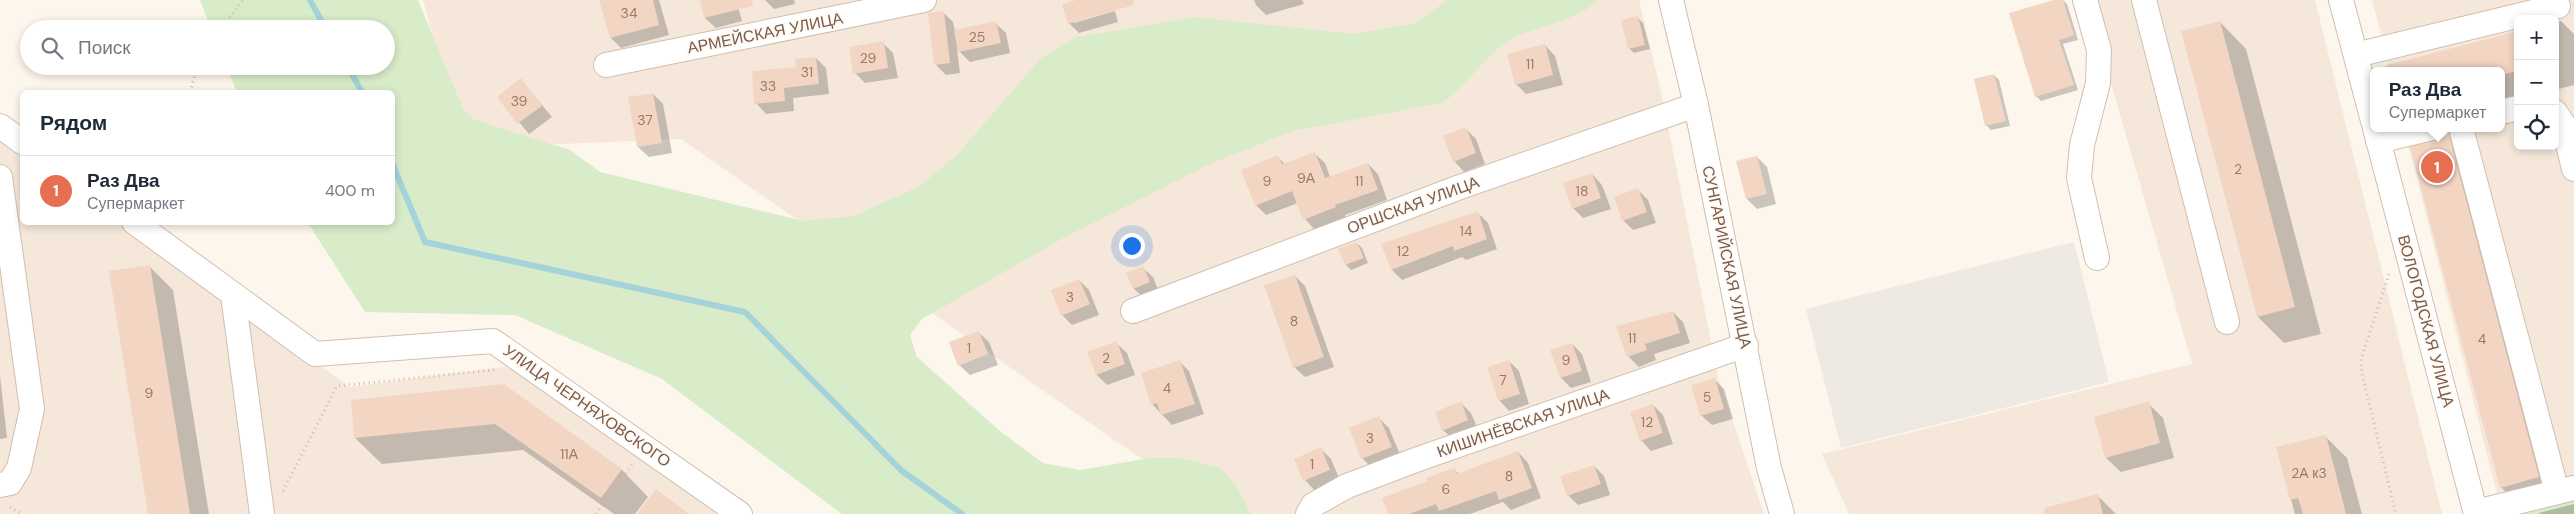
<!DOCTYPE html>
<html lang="ru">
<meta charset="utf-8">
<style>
body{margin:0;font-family:"DM Sans",sans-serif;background:#f2f2f3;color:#1f2937}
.controls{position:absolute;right:15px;top:15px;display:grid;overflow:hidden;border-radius:8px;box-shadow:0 2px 8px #0003}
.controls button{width:45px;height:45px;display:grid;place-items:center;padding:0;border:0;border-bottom:1px solid #e0e1e3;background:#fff;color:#1f2937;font:25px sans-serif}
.you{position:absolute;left:1131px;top:245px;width:18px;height:18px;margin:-12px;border:4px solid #fff;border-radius:50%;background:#1a73e8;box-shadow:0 0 0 8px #1a73e833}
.badge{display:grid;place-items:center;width:32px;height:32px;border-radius:50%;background:#e76f51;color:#fff;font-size:16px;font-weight:700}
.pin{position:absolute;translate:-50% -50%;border:2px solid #fff;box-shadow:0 1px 5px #0006}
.popup{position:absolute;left:2370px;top:67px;width:135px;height:65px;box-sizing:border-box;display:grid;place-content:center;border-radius:8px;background:#fff;filter:drop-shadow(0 1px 4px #0005);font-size:16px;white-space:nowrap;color:#747a83}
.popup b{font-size:19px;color:#1f2937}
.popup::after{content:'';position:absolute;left:50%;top:100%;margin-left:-10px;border:10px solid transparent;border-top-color:#fff}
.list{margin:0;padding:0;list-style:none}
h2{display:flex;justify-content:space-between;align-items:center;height:65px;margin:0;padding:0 20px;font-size:21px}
h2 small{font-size:16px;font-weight:400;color:#747a83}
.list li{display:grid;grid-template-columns:32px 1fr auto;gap:15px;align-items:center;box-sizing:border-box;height:70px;padding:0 20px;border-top:1px solid #e0e1e3}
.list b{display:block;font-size:19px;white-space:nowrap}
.list p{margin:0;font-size:16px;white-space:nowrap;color:#747a83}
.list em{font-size:16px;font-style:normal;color:#747a83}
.icon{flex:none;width:28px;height:28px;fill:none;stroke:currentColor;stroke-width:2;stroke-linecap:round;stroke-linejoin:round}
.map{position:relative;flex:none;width:2574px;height:514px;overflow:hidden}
.search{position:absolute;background:#fff;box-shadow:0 2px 8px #0003;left:20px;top:20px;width:375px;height:55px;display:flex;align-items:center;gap:12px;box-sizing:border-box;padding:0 18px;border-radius:28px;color:#747a83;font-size:19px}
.panel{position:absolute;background:#fff;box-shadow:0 2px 8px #0003;left:20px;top:90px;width:375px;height:135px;border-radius:8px}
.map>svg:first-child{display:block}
.residential{fill:#f5e8da;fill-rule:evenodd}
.industrial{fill:#efe9e4}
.green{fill:#d8ecc9}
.shadow{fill:#0003;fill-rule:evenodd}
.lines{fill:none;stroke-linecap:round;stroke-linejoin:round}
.stream{stroke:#a5d3da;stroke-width:6}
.building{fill:#f3d5c3}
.minor-casing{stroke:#d1beb0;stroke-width:26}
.path{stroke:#d9b8a5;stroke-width:3;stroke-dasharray:1 4;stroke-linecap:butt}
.minor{stroke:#fff;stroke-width:24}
.labels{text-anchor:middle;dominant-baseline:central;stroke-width:4;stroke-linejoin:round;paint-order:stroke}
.number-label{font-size:14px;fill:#987a6a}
.street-label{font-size:16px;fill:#7a5c4d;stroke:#fffaf3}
</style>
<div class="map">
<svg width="2574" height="514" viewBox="0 0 2574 514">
<rect width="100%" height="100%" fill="#fdf6ec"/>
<g class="residential">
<path d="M423 0H1639L1661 92 1718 377 1764 514H1221L681 139 515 146 454 113Z"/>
<path d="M2087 0H2315L2442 514H1849L1822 454 2192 364Z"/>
<path d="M2372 0H2574V514H2502L2404 128H2501V71H2390ZM2518 19H2555V146H2518Z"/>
<path d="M0 126 22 143V222L129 223 349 387 541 362 750 514H0Z"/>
</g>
<path class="industrial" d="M2074 242 2109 382 1841 448 1806 309Z"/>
<g class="green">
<path d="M200 0H418L464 111 475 120 570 150 600 172 803 221 854 216 918 187 957 155 1040 59 1077 37 1194 17 1354 34 1414 24 1448 0H1598C1572 26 1529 24 1501 46 1480 63 1465 87 1442 103L1293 131 1212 163 1065 237 922 319 910 335 917 357 1001 432 1043 463 1080 470 1150 458H1180L1220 468 1236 485 1251 514H842L662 379 515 315 365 312 308 223 392 222V92H237L226 66H386V29H211Z"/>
<path d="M2574 489V514H2510Z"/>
</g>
<g class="shadow">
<path d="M606 0H659L669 35 621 48 611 38Z"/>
<path d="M701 0H736L742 21 716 28 705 18Z"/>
<path d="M765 0H794L795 4 774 9Z"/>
<path d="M1081 0H1109L1113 4 1118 22 1079 33 1069 23ZM1115 9V11L1074 23V21Z"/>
<path d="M1254 0H1302L1304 4 1266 15 1256 5Z"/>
<path d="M2059 0H2063L2067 4 2078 40 2063 44 2078 90 2041 101 2036 96Z"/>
<path d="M943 12 953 22 955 31 995 23 1006 33 1010 53 970 62 957 49 960 73 946 75 936 65Z"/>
<path d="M1638 18 1643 23 1650 49 1634 53 1629 48Z"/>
<path d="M2561 21 2574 34V85L2555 90V22Z"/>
<path d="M2220 22 2246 49 2321 334 2284 343 2258 317Z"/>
<path d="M2518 32V100L2501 105V71H2386L2385 67Z"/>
<path d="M883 43 893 53 898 78 865 83 855 73Z"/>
<path d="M1545 45 1555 56 1563 85 1526 94 1516 84Z"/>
<path d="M816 58 826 68 829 94 793 98 794 111 766 114 756 103 798 68Z"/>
<path d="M1994 75 1999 80 2010 126 1991 130 1986 125Z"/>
<path d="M521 80 552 117 529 134 498 97Z"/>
<path d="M653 94 663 104 672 153 649 157 638 147 630 98Z"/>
<path d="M1465 128 1476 139 1485 164 1464 172 1454 161Z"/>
<path d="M2448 137 2469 157 2559 498 2521 508 2501 487 2436 143Z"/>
<path d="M1314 153 1325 163 1330 177 1368 164 1378 174 1387 200 1345 215 1346 218 1315 230 1305 219 1298 203 1266 215 1256 205 1278 157 1285 164Z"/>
<path d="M1757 157 1767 167 1776 204 1757 209 1747 199Z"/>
<path d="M1592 174 1602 185 1611 209 1583 218 1573 208Z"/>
<path d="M1638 190 1648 200 1656 223 1633 230 1623 220Z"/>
<path d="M1477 212 1488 223 1497 249 1466 260 1462 257 1402 280 1392 270 1383 244Z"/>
<path d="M1357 243 1362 248 1368 263 1351 270 1346 265Z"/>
<path d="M149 266 173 290 209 514H149Z"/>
<path d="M1142 267 1153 277 1159 292 1145 299 1134 289 1128 273Z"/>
<path d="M1295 276 1305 286 1334 367 1305 377 1294 367Z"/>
<path d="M1079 280 1089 290 1099 315 1072 325 1062 315Z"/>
<path d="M1673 312 1683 322 1690 343 1654 354 1656 360 1639 367 1629 357 1618 327Z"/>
<path d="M978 332 989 342 998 365 970 375 959 365Z"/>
<path d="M1116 343 1127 353 1135 375 1107 385 1097 375Z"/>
<path d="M1572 344 1582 354 1591 382 1571 388 1561 378 1552 351Z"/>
<path d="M1179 361 1189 371 1204 414 1172 425 1152 404Z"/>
<path d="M1509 361 1519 371 1529 404 1509 411 1499 400Z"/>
<path d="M0 376 7 438 0 439Z"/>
<path d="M1714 379 1724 389 1733 419 1712 425 1701 415Z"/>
<path d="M503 385 622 470 648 497 635 514H614L523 450 382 464 355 438Z"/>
<path d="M1461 403 1471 413 1478 430 1454 440 1443 430Z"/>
<path d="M2148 403 2163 418 2174 458 2121 472 2106 458Z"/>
<path d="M1653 405 1663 415 1673 444 1651 451 1641 440Z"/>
<path d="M1379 418 1389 428 1401 457 1372 468 1362 458Z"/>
<path d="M2325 436 2347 458 2362 514H2295L2277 448Z"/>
<path d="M1321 449 1331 459 1340 480 1315 491 1305 480 1296 460Z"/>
<path d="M1518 452 1528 463 1541 498 1511 510 1503 502 1470 514H1390L1429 482 1454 469 1459 474Z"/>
<path d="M1594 466 1604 476 1610 495 1578 505 1568 495Z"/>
<path d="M2098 496 2116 514H2051Z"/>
<path d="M2574 504V514H2540L2539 513Z"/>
</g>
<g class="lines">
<g class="stream">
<path d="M310 0 326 29"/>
<path d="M347 66 362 92"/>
<path d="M392 163 425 242 745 312 902 471 962 514"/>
</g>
</g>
<g class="building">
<path d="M599 0H653L659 25 610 38Z"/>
<path d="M700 0H752L753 6 704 18Z"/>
<path d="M1076 0H1133L1134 5 1068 24 1062 4Z"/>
<path d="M2054 0H2063L2074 35 2059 40 2074 85 2035 97 2009 13Z"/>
<path d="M944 11 950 63 934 65 928 13Z"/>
<path d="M1638 16 1645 45 1628 49 1621 20Z"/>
<path d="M996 21 1001 43 958 52 954 30Z"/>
<path d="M2220 21 2295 307 2257 317 2181 31Z"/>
<path d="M2518 31V71L2501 75V71H2388L2387 65Z"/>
<path d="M884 41 888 68 853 74 849 47Z"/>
<path d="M1545 44 1553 75 1515 85 1507 54Z"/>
<path d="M816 57 819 84 784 88 785 101 754 104 752 71 796 67 795 59Z"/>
<path d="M1994 74 2006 121 1985 126 1974 79Z"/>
<path d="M521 78 542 106 517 124 497 97Z"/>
<path d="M653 93 662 143 637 147 628 97Z"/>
<path d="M1466 127 1476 153 1453 162 1443 136Z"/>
<path d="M2449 135 2539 477 2500 488 2410 147 2435 141Z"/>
<path d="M1315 152 1325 178 1368 163 1378 190 1335 205 1336 207 1303 220 1292 191 1255 206 1241 170 1278 155 1282 164Z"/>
<path d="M1757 156 1767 194 1746 199 1736 161Z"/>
<path d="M1592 173 1601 198 1572 209 1563 183Z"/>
<path d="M1638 188 1647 212 1622 221 1614 197Z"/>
<path d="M1478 211 1487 239 1454 251 1453 246 1391 270 1381 244Z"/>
<path d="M1357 242 1364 258 1345 265 1338 249Z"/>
<path d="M150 265 190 514H148L109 271Z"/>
<path d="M1143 266 1150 282 1133 289 1126 273Z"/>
<path d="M1295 275 1324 357 1293 368 1264 285Z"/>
<path d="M1079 279 1090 304 1061 316 1051 290Z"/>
<path d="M1673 311 1680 333 1645 344 1647 350 1627 357 1616 326Z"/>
<path d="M979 331 988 354 958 366 949 342Z"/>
<path d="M1117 341 1125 364 1096 375 1087 352Z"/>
<path d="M1572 343 1582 371 1560 378 1550 350Z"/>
<path d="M1180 360 1195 404 1161 415 1157 403 1151 405 1141 373Z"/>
<path d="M1509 360 1520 394 1498 401 1487 367Z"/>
<path d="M1715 378 1724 409 1700 416 1691 385Z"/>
<path d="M504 384 622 469 601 498 495 424 354 438 351 400Z"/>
<path d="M1461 401 1468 420 1442 431 1435 412Z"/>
<path d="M2149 401 2160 443 2105 458 2094 417Z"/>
<path d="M1653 404 1663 433 1640 441 1630 412Z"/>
<path d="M1379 416 1392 447 1361 459 1349 428Z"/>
<path d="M2326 435 2346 514H2303L2298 498 2290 500 2276 447Z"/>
<path d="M1321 447 1330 470 1303 481 1294 459Z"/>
<path d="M1518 451 1532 488 1499 500 1496 491 1439 511 1436 504 1409 514H1388L1382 498 1427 481 1426 478 1454 468 1457 474Z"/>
<path d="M1594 465 1601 484 1567 496 1560 476Z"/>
<path d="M656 489 689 514H637Z"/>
<path d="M2098 494 2103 514H2045L2044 508Z"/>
</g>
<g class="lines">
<defs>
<g id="minor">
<path d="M1671 0 1696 105 1769 468 1782 514"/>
<path d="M2085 0 2099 50 2098 83 2082 145 2079 178 2097 258"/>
<path d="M2144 0 2227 322"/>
<path d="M2341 0 2373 121"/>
<path d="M2356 55 2558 6"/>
<path d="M606 65 924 0"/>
<path d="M2501 112 2518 108"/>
<path d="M2555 112 2563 124 2574 169"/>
<path d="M0 126 22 142"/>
<path d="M2375 128 2476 514"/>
<path d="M2461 128 2557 492"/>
<path d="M2378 141 2432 128"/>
<path d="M0 177 32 409 19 468 10 483 0 485"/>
<path d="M134 222 315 354 493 341 740 514"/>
<path d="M233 295 262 514"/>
<path d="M1133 311 1460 187 1696 105"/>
<path d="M2476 512 2574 488"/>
<path d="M1308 514 1313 505 1347 486 1421 458 1746 345"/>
</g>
</defs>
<use href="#minor" class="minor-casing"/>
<g class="path">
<path d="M220 29 243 0"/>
<path d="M190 92 198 66"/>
<path d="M2389 274 2361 359 2362 374 2396 514"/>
<path d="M283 491 337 386 494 370"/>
<path d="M10 507 22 514"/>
<path d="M596 514 632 465"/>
</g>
<use href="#minor" class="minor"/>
</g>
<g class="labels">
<g class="number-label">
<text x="629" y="13">34</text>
<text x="977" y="37">25</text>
<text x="868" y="58">29</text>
<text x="1530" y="64">11</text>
<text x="807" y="72">31</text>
<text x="768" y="86">33</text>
<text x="519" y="101">39</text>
<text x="645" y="120">37</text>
<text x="2238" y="169">2</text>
<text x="1306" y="178">9А</text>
<text x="1267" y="181">9</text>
<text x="1359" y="181">11</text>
<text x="1582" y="191">18</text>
<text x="1466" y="231">14</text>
<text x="1403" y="251">12</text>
<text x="1070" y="297">3</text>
<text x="1294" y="321">8</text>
<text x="1632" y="338">11</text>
<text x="2482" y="339">4</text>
<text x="969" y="348">1</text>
<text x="1106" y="358">2</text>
<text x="1566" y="360">9</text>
<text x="1503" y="380">7</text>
<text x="1167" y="388">4</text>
<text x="149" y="393">9</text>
<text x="1707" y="397">5</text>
<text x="1647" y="422">12</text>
<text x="1370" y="438">3</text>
<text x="569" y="454">11А</text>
<text x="1312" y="464">1</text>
<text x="2309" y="473">2А к3</text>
<text x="1509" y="476">8</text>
<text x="1446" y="489">6</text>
</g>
<g class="street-label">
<text transform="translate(765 33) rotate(-11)">АРМЕЙСКАЯ УЛИЦА</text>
<text transform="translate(1413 205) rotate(-20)">ОРШСКАЯ УЛИЦА</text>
<text transform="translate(1727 257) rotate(78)">СУНГАРИЙСКАЯ УЛИЦА</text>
<text transform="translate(2426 321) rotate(75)">ВОЛОГОДСКАЯ УЛИЦА</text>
<text transform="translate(587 406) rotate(35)">УЛИЦА ЧЕРНЯХОВСКОГО</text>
<text transform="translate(1523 423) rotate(-19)">КИШИНЁВСКАЯ УЛИЦА</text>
</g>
</g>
</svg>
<div class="controls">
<button>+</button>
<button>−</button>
<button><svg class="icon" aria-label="locate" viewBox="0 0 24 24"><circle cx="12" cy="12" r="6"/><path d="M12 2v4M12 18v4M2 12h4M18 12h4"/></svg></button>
</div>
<div class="you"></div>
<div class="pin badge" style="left:2437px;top:167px">1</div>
<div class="popup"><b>Раз Два</b>Супермаркет</div>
<div class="search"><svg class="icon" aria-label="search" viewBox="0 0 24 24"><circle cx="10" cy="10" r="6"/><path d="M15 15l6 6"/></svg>Поиск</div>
<section class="panel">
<h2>Рядом<small></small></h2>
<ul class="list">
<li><span class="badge">1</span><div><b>Раз Два</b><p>Супермаркет</p></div><em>400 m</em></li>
</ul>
</section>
</div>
